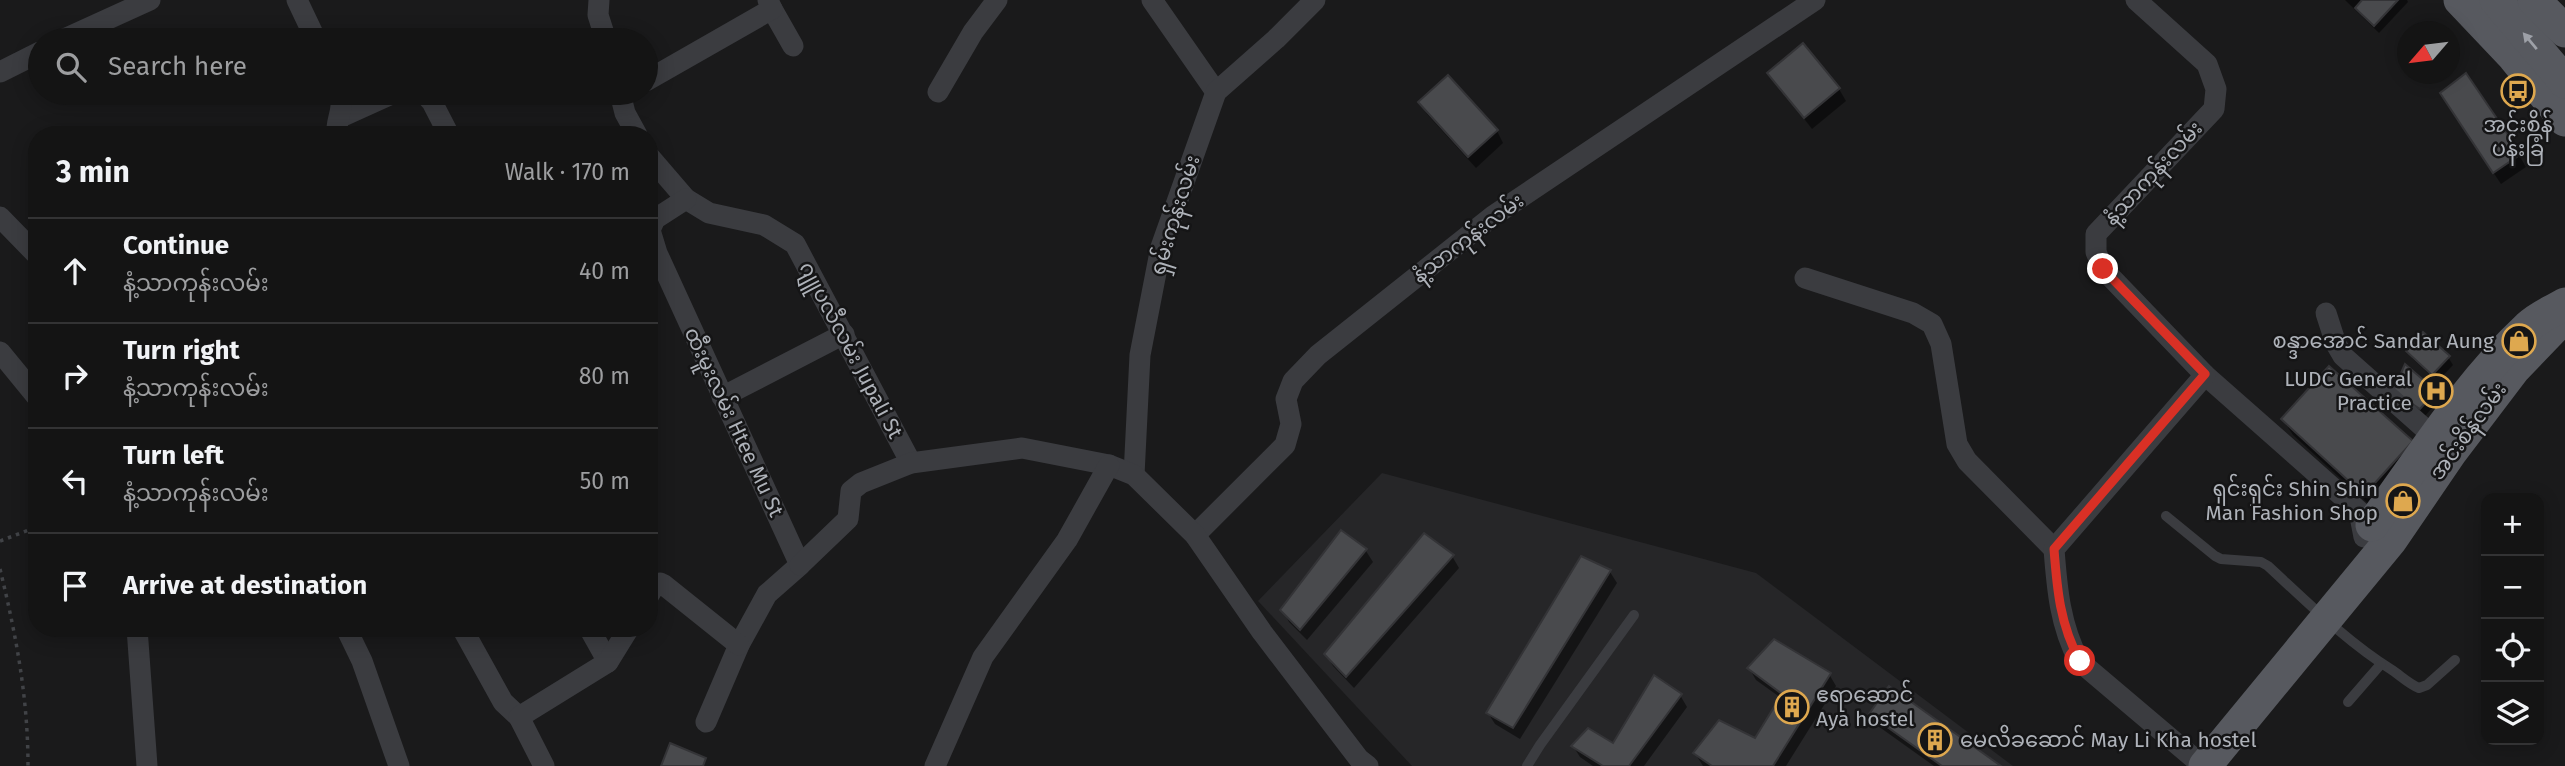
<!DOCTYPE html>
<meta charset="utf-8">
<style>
body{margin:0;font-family:"Fira Sans","Noto Sans Myanmar",sans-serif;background:#1d1d1d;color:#f1f3f6}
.controls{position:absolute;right:21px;bottom:21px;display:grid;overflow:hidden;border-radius:14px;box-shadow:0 4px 18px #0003}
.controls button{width:63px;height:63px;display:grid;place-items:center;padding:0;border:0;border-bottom:2px solid #333334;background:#141414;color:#f1f3f6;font:35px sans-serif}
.compass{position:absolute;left:2397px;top:21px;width:63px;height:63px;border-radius:50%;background:#141414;box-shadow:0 4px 18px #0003;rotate:242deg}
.stop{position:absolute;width:21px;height:21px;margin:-16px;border:5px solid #d93025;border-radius:50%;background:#fff}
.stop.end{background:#d93025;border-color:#fff;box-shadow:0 2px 7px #0008}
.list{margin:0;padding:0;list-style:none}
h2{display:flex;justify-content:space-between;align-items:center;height:91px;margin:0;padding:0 28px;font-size:30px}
h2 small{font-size:23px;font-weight:400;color:#9d9ea0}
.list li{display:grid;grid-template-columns:46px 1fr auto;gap:21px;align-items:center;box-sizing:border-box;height:105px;padding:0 28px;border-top:2px solid #333334}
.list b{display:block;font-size:26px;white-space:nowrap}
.list p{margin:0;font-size:23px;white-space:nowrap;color:#9d9ea0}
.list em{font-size:23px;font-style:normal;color:#9d9ea0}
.icon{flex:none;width:38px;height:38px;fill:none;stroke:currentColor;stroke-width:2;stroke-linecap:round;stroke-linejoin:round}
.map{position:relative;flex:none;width:2565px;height:766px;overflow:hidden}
.search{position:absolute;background:#141414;box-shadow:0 4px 18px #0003;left:28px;top:28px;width:630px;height:77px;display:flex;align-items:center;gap:18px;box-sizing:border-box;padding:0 24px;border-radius:38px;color:#9d9ea0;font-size:26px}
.panel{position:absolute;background:#141414;box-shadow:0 4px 18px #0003;left:28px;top:126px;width:630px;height:511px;border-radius:28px}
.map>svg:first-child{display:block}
.built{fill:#262628}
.shadow{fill:#0007}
.building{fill:#494a4d;stroke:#343437;stroke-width:2}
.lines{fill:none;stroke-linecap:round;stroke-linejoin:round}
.path{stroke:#414347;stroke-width:3.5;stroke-dasharray:3.5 5;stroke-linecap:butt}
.lane{stroke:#3b3c40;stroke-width:10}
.street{stroke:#3b3c40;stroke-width:21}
.primary{stroke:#57595f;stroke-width:33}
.primary-bridge{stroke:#57595f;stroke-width:33}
.oneway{fill:#9da0a7}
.route{stroke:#d93025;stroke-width:9}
.labels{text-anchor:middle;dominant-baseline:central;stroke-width:5;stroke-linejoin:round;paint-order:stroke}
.poi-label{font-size:21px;fill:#aeb2b9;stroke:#151516;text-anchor:end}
.street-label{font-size:21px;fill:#aeb2b9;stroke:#151516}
</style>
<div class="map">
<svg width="2565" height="766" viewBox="0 0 2565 766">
<rect width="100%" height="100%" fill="#1a1a1b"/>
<path class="built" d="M1382 473 1756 573 2013 766H1412L1258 601Z"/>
<g class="shadow">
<path d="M2345 0H2407L2408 2 2379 33Z"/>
<path d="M1803 45 1839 89 1846 101 1812 129 1769 73Z"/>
<path d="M1420 102 1497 131 1503 143 1476 168 1427 114Z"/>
<path d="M2449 106 2519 155 2526 167 2501 184Z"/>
<path d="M2408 352 2448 357 2453 365 2437 382 2413 359Z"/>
<path d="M2435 392 2439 400 2425 416 2399 399Z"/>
<path d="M2283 420 2411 442 2374 509 2293 435Z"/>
<path d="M1342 532 1366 551 1373 562 1307 640 1289 622 1283 610Z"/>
<path d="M1452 556 1459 568 1354 688 1333 666 1326 654Z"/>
<path d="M1610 572 1617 583 1520 739 1495 724 1488 713Z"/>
<path d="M1749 668 1829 674 1836 686 1786 766H1703L1695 753 1755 740 1781 698 1756 680Z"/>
<path d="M1680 695 1687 707 1644 766H1593L1580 757 1573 746 1614 745Z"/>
<path d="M1871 714 1998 766H1934L1878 726Z"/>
</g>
<g class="building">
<path d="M2362 0H2398L2374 26 2355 8Z"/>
<path d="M1803 43 1840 88 1804 118 1767 73Z"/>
<path d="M2466 73 2521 154 2493 173 2440 93Z"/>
<path d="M1448 75 1498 130 1468 157 1418 102Z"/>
<path d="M2423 332 2450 356 2432 375 2406 351Z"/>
<path d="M2405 364 2436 391 2420 409 2393 391Z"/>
<path d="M2329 366 2413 441 2364 495 2281 419Z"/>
<path d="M1341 530 1367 549 1300 630 1280 610Z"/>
<path d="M1424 533 1454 555 1346 677 1324 654Z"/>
<path d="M1581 556 1611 570 1513 728 1486 713Z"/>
<path d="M1774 639 1831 673 1773 766H1712L1693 753 1719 720 1755 738 1782 694 1747 668Z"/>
<path d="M1654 675 1682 694 1629 766H1603L1571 746 1588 728 1613 743Z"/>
<path d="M1889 686 2001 766H1942L1869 714Z"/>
<path d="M670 743 706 758 703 766H661Z"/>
</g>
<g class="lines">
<g class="path">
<path d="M0 541 37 527"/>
<path d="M0 569C16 635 28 697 28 766"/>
</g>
<g class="lane">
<path d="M2166 516 2215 556 2221 559 2261 562 2268 566C2307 602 2347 642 2392 670 2401 676 2409 684 2419 688L2427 685 2455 660"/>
<path d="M2348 702 2381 664"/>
<path d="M1527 766 1540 745 1634 615"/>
</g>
<g class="street">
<path d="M297 0 316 40"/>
<path d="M599 0 598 15 606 40"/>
<path d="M1152 0 1216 92"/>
<path d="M2136 0 2207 64 2216 89 2214 109 2096 234V252L2103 269 2205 375 2359 511 2364 537"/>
<path d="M772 9 793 46"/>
<path d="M62 40 150 0"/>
<path d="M0 72 40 52"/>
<path d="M646 81 772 9 768 0"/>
<path d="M938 92 973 32 997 0"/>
<path d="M424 93 432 102 449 135"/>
<path d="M620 93 625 113 637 135"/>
<path d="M341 117 394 93"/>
<path d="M337 135C335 120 345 109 340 93"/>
<path d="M649 156 686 199 709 213 764 225 795 244 911 463"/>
<path d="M686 199 655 219 650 230 657 253 800 565 767 594 739 645 706 722"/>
<path d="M0 217 37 255"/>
<path d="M1805 278 1913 313 1932 324 1941 344 1957 444 1967 461 2054 549"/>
<path d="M2326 313 2336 344 2343 356 2442 444"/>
<path d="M0 352 37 397"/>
<path d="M722 397 844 334"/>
<path d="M1134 475 1140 355 1161 247 1216 92 1276 39 1315 0"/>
<path d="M1195 535 1285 445 1291 424 1286 399 1293 381 1318 355 1493 216 1815 0"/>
<path d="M800 565 848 519 851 491 861 483 911 463 1022 448 1109 465 1134 475 1195 535 1262 632 1359 759 1368 766"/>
<path d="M649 595 655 585 660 583 664 585 739 645"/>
<path d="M137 628 147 766"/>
<path d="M346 628 362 661 399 766"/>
<path d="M462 628 503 702 519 717"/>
<path d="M589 628 608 662"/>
<path d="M544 766 519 717 608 662 629 628"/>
<path d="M935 766 983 657 1067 540 1109 465"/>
<path d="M2203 766 2079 661C2060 625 2057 589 2054 549L2205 375"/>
</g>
<g class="primary">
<path d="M2460 0 2514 57 2565 120"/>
<path d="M2496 0 2565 82"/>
<path d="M2534 0 2565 31"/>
<path d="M2205 766 2391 540 2451 452 2514 369 2565 316"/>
</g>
<path class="primary-bridge" d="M2372 525C2421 458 2467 384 2528 327 2538 317 2553 311 2565 304"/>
</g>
<defs><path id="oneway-solid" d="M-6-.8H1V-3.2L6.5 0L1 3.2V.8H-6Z" transform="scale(1.75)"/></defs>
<use class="oneway" href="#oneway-solid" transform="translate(2530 41) rotate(-130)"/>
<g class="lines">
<path class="route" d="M2080 661C2060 625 2057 589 2054 549L2205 374 2103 269"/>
</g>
<defs>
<symbol id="bus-ring" viewBox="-11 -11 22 22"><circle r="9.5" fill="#151516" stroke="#dea84f" stroke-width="1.5"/><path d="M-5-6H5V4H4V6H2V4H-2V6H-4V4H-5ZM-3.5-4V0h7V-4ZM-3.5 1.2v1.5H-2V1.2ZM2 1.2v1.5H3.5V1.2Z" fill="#dea84f"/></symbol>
<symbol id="shop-ring" viewBox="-11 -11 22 22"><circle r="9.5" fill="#151516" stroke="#dea84f" stroke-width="1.5"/><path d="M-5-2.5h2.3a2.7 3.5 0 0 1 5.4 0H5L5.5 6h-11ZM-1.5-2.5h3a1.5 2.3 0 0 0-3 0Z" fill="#dea84f"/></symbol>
<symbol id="hospital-ring" viewBox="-11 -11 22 22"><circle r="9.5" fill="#151516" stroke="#dea84f" stroke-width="1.5"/><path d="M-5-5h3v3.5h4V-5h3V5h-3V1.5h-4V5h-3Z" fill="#dea84f"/></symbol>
<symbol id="building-ring" viewBox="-11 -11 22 22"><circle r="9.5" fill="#151516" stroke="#dea84f" stroke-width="1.5"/><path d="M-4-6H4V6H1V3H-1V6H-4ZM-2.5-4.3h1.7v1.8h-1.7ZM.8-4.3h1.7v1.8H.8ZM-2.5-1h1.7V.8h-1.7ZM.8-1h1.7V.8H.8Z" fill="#dea84f"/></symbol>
</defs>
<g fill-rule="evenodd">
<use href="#bus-ring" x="2499" y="72" width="38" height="38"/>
<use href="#shop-ring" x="2500" y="322" width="38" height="38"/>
<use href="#hospital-ring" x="2417" y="372" width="38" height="38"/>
<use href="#shop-ring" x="2384" y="482" width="38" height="38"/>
<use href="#building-ring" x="1773" y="688" width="38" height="38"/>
<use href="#building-ring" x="1916" y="721" width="38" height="38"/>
</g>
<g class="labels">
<g class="poi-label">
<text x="2518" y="125" text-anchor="middle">အင်းစိန်<tspan x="2518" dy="24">ပန်းခြံ</tspan></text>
<text x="2494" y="341">စန္ဒာအောင် Sandar Aung</text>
<text x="2412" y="379">LUDC General<tspan x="2412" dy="24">Practice</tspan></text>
<text x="2378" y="489">ရှင်းရှင်း Shin Shin<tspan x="2378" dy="24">Man Fashion Shop</tspan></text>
<text x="1816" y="695" text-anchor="start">ဧရာဆောင်<tspan x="1816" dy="24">Aya hostel</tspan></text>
<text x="1960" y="740" text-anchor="start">မေလိခဆောင် May Li Kha hostel</text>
</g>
<g class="street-label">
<text transform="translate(2153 173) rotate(-47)">နံ့သာကုန်းလမ်း</text>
<text transform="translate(1175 215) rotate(-73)">ရှမ်းကုန်းလမ်း</text>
<text transform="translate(1468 238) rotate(-37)">နံ့သာကုန်းလမ်း</text>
<text transform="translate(851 350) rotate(62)">ဂျူပလီလမ်း Jupali St</text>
<text transform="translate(734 422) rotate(65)">ထီးမူးလမ်း Htee Mu St</text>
<text transform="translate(2468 431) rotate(-54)">အင်းစိန်လမ်း</text>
</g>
</g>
</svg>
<div class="controls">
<button>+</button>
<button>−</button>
<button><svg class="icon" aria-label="locate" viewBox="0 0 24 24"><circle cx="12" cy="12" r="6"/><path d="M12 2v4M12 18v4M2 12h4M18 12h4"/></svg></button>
<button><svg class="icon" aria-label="layers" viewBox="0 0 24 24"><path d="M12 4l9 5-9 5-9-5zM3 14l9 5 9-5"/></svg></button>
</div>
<svg class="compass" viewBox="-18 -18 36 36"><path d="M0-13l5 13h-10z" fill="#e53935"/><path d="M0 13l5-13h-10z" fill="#9d9ea0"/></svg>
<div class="stop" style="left:2080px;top:661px"></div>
<div class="stop end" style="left:2103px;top:269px"></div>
<div class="search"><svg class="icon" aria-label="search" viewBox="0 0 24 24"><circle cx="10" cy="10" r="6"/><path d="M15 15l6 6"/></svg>Search here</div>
<section class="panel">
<h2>3 min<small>Walk · 170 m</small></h2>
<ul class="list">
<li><svg class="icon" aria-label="ahead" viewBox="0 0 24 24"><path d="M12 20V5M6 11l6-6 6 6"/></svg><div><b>Continue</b><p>နံ့သာကုန်းလမ်း</p></div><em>40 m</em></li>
<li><svg class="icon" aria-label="right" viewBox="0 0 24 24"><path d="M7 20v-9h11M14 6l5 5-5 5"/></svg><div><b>Turn right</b><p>နံ့သာကုန်းလမ်း</p></div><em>80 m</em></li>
<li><svg class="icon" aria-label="left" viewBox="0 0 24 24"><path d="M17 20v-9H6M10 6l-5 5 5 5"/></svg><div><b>Turn left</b><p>နံ့သာကုန်းလမ်း</p></div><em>50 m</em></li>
<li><svg class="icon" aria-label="arrive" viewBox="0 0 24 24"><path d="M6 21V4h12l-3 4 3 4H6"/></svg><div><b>Arrive at destination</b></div></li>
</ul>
</section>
</div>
